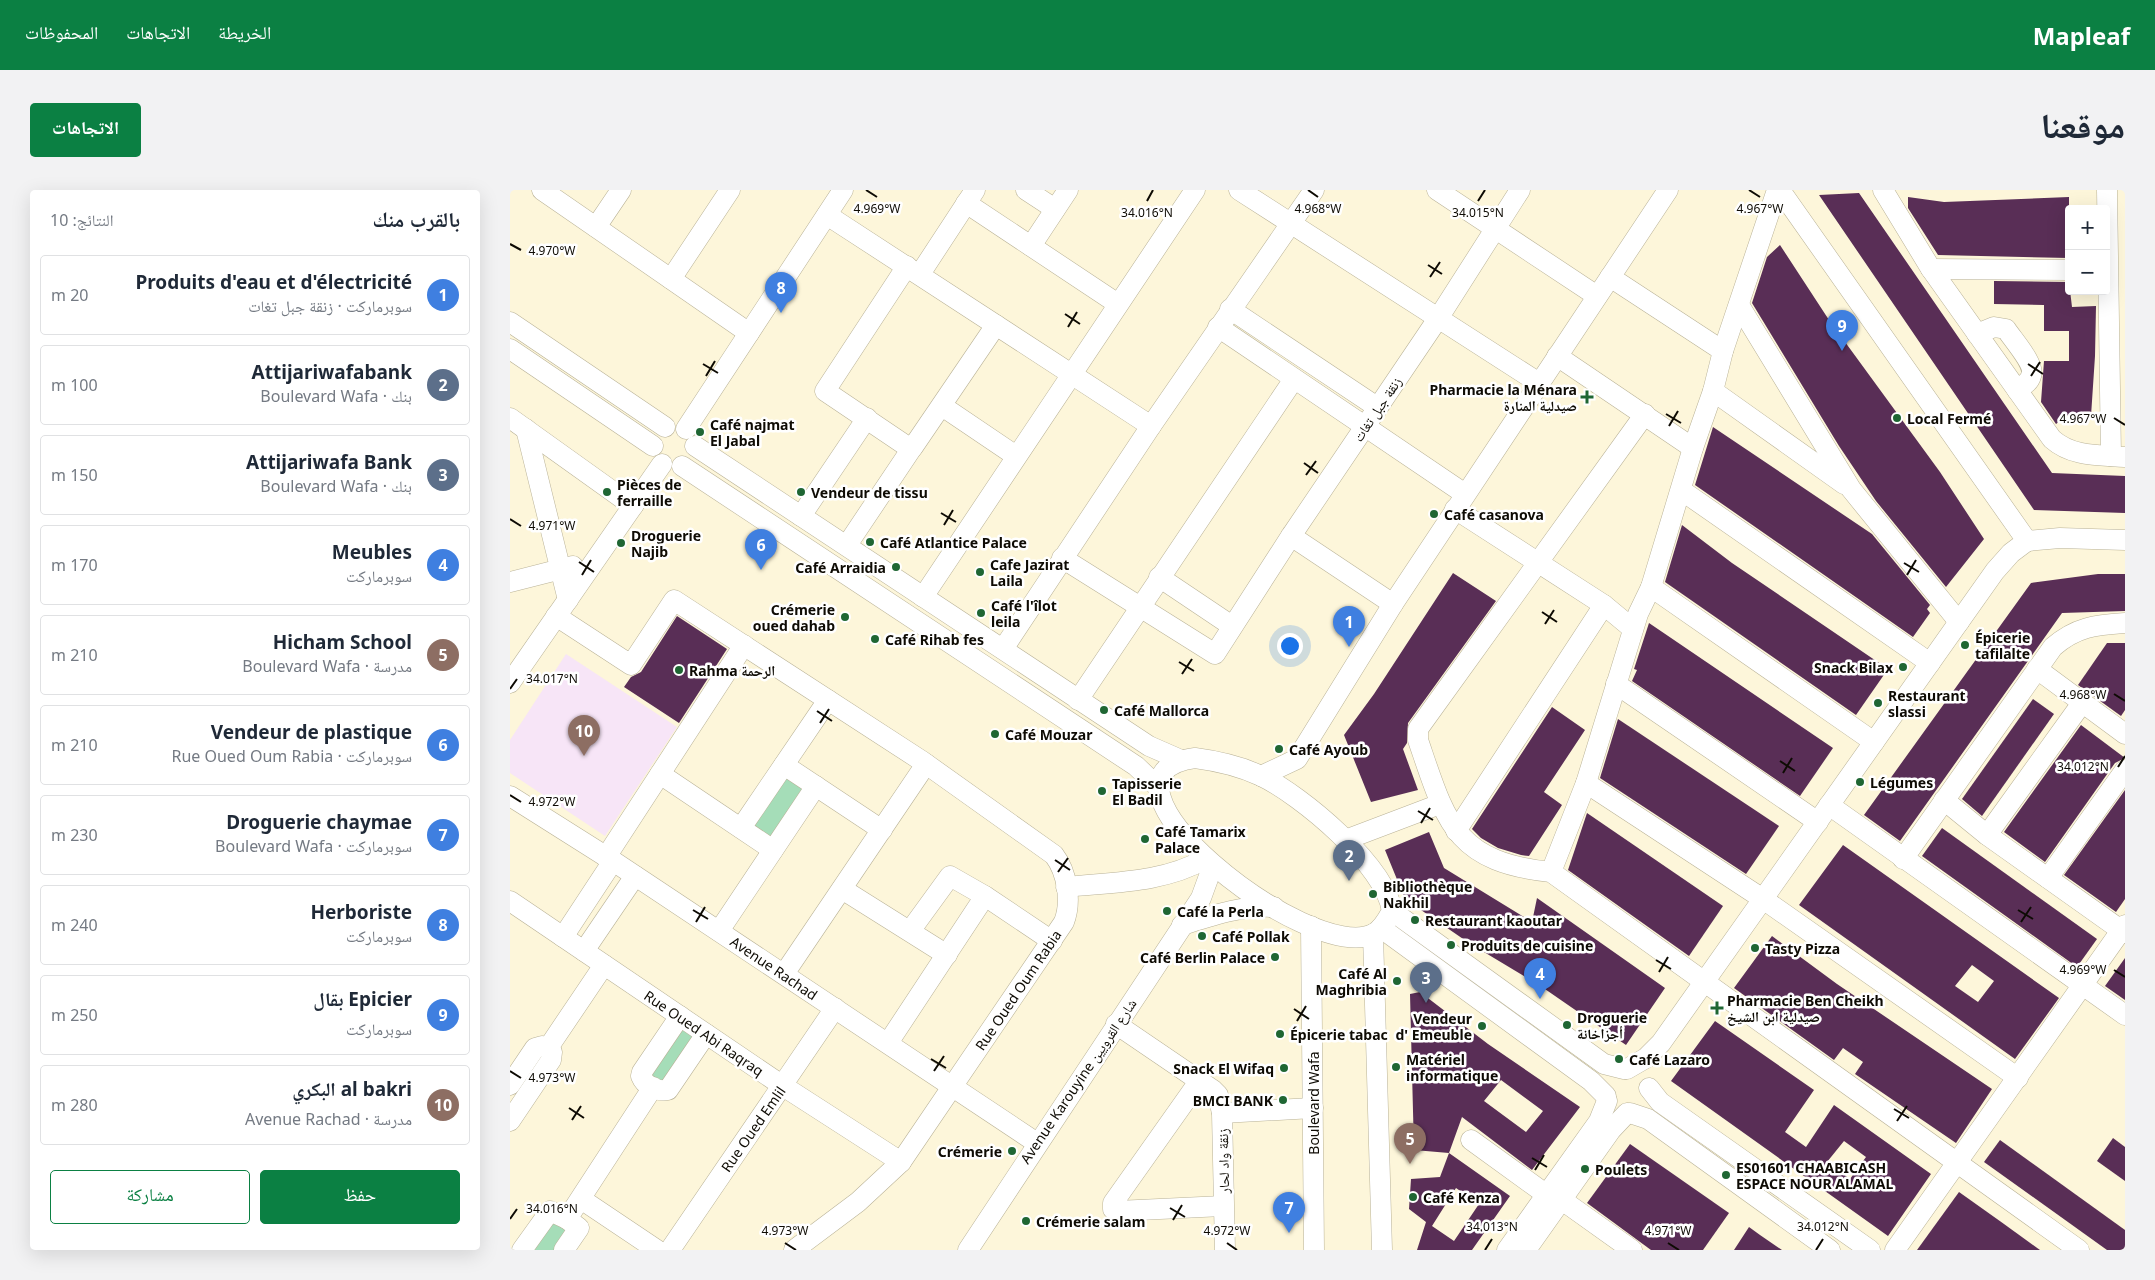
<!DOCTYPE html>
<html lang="ar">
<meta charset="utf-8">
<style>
body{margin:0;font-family:"Noto Sans","Noto Naskh Arabic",sans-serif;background:#f2f2f3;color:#1f2937;direction:rtl}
.controls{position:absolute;right:15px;top:15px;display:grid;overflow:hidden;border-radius:5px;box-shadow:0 5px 20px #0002}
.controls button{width:45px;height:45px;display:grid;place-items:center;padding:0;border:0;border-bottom:1px solid #e0e1e3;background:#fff;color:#1f2937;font:25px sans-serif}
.you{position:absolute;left:779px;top:455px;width:18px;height:18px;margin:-12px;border:4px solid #fff;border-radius:50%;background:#1a73e8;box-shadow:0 0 0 8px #1a73e833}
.badge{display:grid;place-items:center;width:32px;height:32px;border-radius:50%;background:#0b8043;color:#fff;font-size:16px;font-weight:700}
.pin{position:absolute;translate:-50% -41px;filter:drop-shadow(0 1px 2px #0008)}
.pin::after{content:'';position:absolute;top:26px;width:18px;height:15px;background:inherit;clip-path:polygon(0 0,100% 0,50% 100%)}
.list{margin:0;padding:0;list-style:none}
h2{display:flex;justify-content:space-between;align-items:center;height:65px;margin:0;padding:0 20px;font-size:21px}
h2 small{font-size:16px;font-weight:400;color:#747a83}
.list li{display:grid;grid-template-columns:32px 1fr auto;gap:15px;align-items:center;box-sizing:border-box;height:80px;margin:0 10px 10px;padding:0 10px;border:1px solid #e0e1e3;border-radius:5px}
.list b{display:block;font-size:19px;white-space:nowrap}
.list p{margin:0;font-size:16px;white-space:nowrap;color:#747a83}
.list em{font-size:16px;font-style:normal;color:#747a83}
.actions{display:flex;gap:10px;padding:15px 20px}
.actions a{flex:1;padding:11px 0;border:1px solid #0b8043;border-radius:5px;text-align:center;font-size:18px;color:#0b8043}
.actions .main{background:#0b8043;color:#fff}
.map{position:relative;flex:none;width:1615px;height:1060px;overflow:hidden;direction:ltr;border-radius:5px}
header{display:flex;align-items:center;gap:30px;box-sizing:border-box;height:70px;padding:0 25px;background:#0b8043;color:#fff}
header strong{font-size:24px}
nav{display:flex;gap:28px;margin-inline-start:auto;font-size:18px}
.intro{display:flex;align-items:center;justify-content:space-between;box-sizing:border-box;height:120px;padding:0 30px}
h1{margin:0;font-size:35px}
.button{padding:12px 22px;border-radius:5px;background:#0b8043;color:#fff;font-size:18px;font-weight:700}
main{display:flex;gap:30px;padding:0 30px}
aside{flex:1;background:#fff;border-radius:5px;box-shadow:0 5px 20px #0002}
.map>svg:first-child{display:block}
.education{fill:#f7e5f7}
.green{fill:#a5ddb8}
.building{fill:#592e56;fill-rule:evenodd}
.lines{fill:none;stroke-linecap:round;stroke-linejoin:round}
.minor-casing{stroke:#b9b297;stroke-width:21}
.minor{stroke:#fff;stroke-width:20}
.ticks{fill:none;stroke:#0e0b04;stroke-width:2}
.poi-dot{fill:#1f6633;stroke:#fff;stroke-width:2}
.labels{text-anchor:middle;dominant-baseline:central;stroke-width:5;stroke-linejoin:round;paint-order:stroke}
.poi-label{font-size:14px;font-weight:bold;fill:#0e0b04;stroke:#fff;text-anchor:start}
.street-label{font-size:14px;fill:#0e0b04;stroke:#fff}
.ticks-label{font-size:12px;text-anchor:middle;fill:#0e0b04;stroke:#fff;stroke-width:5;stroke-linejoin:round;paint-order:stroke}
</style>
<header>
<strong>Mapleaf</strong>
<nav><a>الخريطة</a><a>الاتجاهات</a><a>المحفوظات</a></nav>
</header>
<div class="intro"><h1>موقعنا</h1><a class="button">الاتجاهات</a></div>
<main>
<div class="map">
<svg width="1615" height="1060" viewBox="0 0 1615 1060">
<rect width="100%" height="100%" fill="#fdf6da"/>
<path class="education" d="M56 464 167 537 95 646 0 583V550Z"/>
<g class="green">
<path d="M274 575 306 596 263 660 231 638Z"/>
<path d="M170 826 196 844 158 900 132 889Z"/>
<path d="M46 1022 68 1036 53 1060H14Z"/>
</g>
<g class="building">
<path d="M1349 3 1542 283 1615 286V323L1524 320 1309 5Z"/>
<path d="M1398 7 1434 12 1559 7V68L1428 65 1398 18Z"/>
<path d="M1270 55 1319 130 1430 282 1474 349 1436 397 1366 311 1329 256 1242 113 1257 67Z"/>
<path d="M1484 91 1559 92 1562 117 1586 116 1585 166 1581 226 1558 225 1546 234 1531 212 1534 171H1559V141H1534V115L1484 114Z"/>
<path d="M1203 237 1362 344 1420 415 1417 419 1420 423 1403 447 1185 295Z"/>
<path d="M1172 335 1222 373 1378 479 1346 525 1155 392Z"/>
<path d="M943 383 986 411 898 533 897 553 893 559 908 600 861 612 834 545 864 504Z"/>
<path d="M1588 384H1615V421L1552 423 1390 651 1354 625 1521 393Z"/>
<path d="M167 426 217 459 169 533 114 497 121 487 131 482Z"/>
<path d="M1139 433 1323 558 1290 606 1122 491 1127 480 1124 479Z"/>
<path d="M1597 453H1615V520L1611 526 1568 495Z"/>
<path d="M1523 509 1544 524 1472 626 1452 609Z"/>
<path d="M1042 517 1075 540 1034 602 1052 615 1019 666 1011 665 988 658 971 648 962 639Z"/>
<path d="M1108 529 1269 636 1236 684 1090 588Z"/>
<path d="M1571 535 1615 568 1605 573 1535 672 1494 642Z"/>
<path d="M1615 600V709L1606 722 1554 685Z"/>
<path d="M1077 623 1213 716 1179 766 1058 680Z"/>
<path d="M1432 638 1587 749 1567 777 1412 666Z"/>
<path d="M919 642 934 678 1022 732 1027 708 1155 798 1116 855 1032 797 959 753 895 709 875 660Z"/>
<path d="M1333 655 1549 808 1505 869 1289 715ZM1462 775 1484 791 1468 812 1445 796Z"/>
<path d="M1262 746 1327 794 1482 899 1446 953 1345 884 1353 872 1333 858 1324 870 1224 798Z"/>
<path d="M1615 768V810L1595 796Z"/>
<path d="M910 802 978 854 1070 917 1022 980 952 927 939 963 904 960 900 804ZM991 890 1033 921 1016 942 974 911Z"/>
<path d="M1205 831 1304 900 1275 942 1296 957 1324 915 1421 984 1378 1046 1161 891ZM1334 951 1356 967 1340 989 1317 972Z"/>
<path d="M1603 948 1615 957V991L1587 971Z"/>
<path d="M1490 950 1615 1040V1060H1597L1474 972Z"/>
<path d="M1120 954 1219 1023 1193 1060H1141L1077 1013Z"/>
<path d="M939 963 1000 1006 962 1060H907L916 1032 899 1019 901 989 930 987ZM946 998 969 1014 944 1051 922 1036Z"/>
<path d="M1449 1002 1494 1034 1530 1060H1407Z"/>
<path d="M1239 1037 1250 1045 1272 1060H1224Z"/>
</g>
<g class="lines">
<defs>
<g id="minor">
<path d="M32 0 239 143"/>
<path d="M516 0 545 19"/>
<path d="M729 0 1029 193"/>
<path d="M927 0 1087 106"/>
<path d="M1270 0 1517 351"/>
<path d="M1373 0 1421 79 1542 249C1562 267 1589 265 1615 267"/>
<path d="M1597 0 1601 266"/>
<path d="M456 13 608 114"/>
<path d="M317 25 641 236"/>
<path d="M86 37 111 0"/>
<path d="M521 56 558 0"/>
<path d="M397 76 315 201 398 257H403L486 135"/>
<path d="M1421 79 1559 80"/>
<path d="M410 84 465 0"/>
<path d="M1100 87 1213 161"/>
<path d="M161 89 220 0"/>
<path d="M1229 115 1341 299 1449 432"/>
<path d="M720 119 867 217"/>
<path d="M0 132 155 237"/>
<path d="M708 137 955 304"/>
<path d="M1467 144 1484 137 1496 139C1503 150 1526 175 1521 186 1519 193 1512 196 1507 200"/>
<path d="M0 159 143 256"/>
<path d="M1047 166 1183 258"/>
<path d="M1203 201 1334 294"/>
<path d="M432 216 506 266"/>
<path d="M1135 224 908 539V550C936 632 944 672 1041 682L1569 1060"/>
<path d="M0 228 123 316"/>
<path d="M16 239 58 410"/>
<path d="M176 239 333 0"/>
<path d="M185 256 639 556 671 570"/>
<path d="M172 276 626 576 648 597"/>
<path d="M1171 300 1420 473"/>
<path d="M945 319 1094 415 1123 439"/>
<path d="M291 326 357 228"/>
<path d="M781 346 883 414"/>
<path d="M1517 351 1550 348 1615 350"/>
<path d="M337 355 402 258"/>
<path d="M552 368 705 464 781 346 929 127 1010 0"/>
<path d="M649 387 722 436"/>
<path d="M0 392 63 376"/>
<path d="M1141 397 1364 552"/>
<path d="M413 407 685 0"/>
<path d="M46 426 121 475 164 410 412 571 544 665C557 682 562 711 554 732L391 972 348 1012 284 1060"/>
<path d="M493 459 641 236 804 0"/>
<path d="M1527 479 1615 544"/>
<path d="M0 493 152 274"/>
<path d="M1106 494 1308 632"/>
<path d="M568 510 784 189"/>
<path d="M685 568C708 571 730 576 751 586 791 605 876 676 882 721 877 730 872 740 863 744 799 775 559 585 685 568Z"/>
<path d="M274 575 372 640"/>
<path d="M150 584 263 660"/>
<path d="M751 586 787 569 883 414 1158 0"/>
<path d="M1076 593 1253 709 1508 888"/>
<path d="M0 606 103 671 527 953"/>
<path d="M1434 610 1477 645 1615 743"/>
<path d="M1319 615 1615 825"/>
<path d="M231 638 318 510"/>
<path d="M946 641 1094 415"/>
<path d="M1477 645 1572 513"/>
<path d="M835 650 930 614"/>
<path d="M96 667 234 455"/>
<path d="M1393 669 1543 457C1566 437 1585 435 1615 433"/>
<path d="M1041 682 1076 593 1128 424 1141 397 1183 258 1203 201 1213 161 1267 0"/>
<path d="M1538 688 1615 580"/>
<path d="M556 697C603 692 653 693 695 669"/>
<path d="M332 699 437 765"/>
<path d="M0 711 273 896 391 972"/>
<path d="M882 721 1094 874 1114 879"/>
<path d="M672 735C701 726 733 715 764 717"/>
<path d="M801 736 804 1060"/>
<path d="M871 738 1081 891 1096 906"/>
<path d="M209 741 306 596"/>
<path d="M400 741 440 686 475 706 542 751"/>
<path d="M863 744 872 1060"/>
<path d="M53 747 103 671"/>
<path d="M74 761 125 686"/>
<path d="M274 784 416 574"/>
<path d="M170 826 132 882 131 886C135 896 147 902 158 900L196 844"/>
<path d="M606 834 703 900 708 905 712 923 715 1060"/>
<path d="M378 853 475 706"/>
<path d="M1117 879 1136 868 1151 853 1485 381 1501 363 1517 351"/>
<path d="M690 890 603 1013V1019L607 1021 713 1016"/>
<path d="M0 895 25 858 32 856 38 858 94 775"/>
<path d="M1139 898 1150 912 1360 1060"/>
<path d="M712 923 803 918"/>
<path d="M1120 923 1138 929 1320 1060"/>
<path d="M0 931 41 870 42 862 38 858"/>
<path d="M961 950 1037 1005 1052 1010 1122 1060"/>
<path d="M71 1009 147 1060"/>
<path d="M12 1060 40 1021 57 1029"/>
<path d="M54 1060 69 1038 57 1029 143 897"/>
<path d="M160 1060 325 818"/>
<path d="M458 1060 691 708 699 686 701 674"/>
<path d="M997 1060 1089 931 1097 911"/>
<path d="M1016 1060 1101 940 1117 923"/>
<path d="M1385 1060 1615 735"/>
</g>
</defs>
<use href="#minor" class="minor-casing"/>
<use href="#minor" class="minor"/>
</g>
<path class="ticks" d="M356 0 367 7M798 0 808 7M1239 0 1250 7M637 11 643 0M968 11 975 0M0 54 11 60M918 75 932 84M920 87 930 72M555 124 570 134M558 137 567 122M193 174 208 183M1518 174 1533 184M196 186 205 171M1521 186 1530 172M1156 224 1171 233M1604 228 1615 235M1159 236 1168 221M794 273 808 283M796 285 806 271M431 323 446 332M0 329 11 336M434 335 443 320M69 372 84 382M1394 373 1409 382M72 385 81 370M1397 385 1406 370M1032 422 1047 432M1035 434 1044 420M669 472 684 481M672 484 682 469M0 499 7 489M1604 504 1615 511M307 521 322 531M310 533 319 519M1270 571 1285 581M1608 577 1615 566M1273 583 1282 568M0 605 11 612M908 621 923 630M911 633 920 618M545 670 560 680M548 682 558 668M183 720 198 729M1508 720 1523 729M186 732 195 717M1511 732 1521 717M1146 770 1161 779M1604 780 1615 787M1149 782 1158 767M784 819 799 829M787 831 796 816M421 869 436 878M0 881 11 888M424 881 434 866M59 918 74 928M1384 919 1399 928M62 930 71 916M1387 931 1397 916M1022 968 1037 977M1025 980 1034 965M660 1018 675 1027M0 1029 7 1019M663 1030 672 1015M275 1053 286 1060M717 1053 727 1060M1158 1053 1169 1060M975 1060 982 1049M1306 1060 1313 1049"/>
<g class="poi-dot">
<path d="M1074.5 199.5h5v5h5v5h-5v5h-5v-5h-5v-5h5z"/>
<circle cx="1387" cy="228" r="5"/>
<circle cx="190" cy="242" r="5"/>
<circle cx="97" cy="302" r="5"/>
<circle cx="291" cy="302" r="5"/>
<circle cx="924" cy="324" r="5"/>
<circle cx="360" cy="352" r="5"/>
<circle cx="111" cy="353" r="5"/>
<circle cx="386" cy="377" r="5"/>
<circle cx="470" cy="382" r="5"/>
<circle cx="471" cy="423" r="5"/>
<circle cx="335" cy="427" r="5"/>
<circle cx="365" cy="449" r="5"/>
<circle cx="1455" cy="455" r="5"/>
<circle cx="1393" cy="477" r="5"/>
<circle cx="169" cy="480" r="5"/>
<circle cx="1368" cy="513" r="5"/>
<circle cx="594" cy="520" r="5"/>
<circle cx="485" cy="544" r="5"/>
<circle cx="769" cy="559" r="5"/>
<circle cx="1350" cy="592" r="5"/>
<circle cx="592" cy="601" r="5"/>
<circle cx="635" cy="649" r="5"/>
<circle cx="863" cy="704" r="5"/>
<circle cx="657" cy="721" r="5"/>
<circle cx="905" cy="730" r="5"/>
<circle cx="692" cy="746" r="5"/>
<circle cx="941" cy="755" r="5"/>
<circle cx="1245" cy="758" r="5"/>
<circle cx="765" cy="767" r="5"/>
<circle cx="887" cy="791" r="5"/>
<path d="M1204.5 810.5h5v5h5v5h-5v5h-5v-5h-5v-5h5z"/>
<circle cx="1057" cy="835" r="5"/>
<circle cx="972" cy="836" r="5"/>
<circle cx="770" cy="844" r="5"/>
<circle cx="1109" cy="869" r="5"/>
<circle cx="886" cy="877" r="5"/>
<circle cx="774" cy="878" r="5"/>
<circle cx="773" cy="910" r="5"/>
<circle cx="502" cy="961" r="5"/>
<circle cx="1075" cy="979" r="5"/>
<circle cx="1216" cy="985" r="5"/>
<circle cx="903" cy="1007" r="5"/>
<circle cx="516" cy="1031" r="5"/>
</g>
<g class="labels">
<g class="poi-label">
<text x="1067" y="199" text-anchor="end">Pharmacie la Ménara<tspan x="1067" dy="16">صيدلية المنارة</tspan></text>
<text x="1397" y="228">Local Fermé</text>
<text x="200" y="234">Café najmat<tspan x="200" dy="16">El Jabal</tspan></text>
<text x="107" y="294">Pièces de<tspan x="107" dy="16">ferraille</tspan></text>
<text x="301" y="302">Vendeur de tissu</text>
<text x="934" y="324">Café casanova</text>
<text x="121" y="345">Droguerie<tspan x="121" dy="16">Najib</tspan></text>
<text x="370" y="352">Café Atlantice Palace</text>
<text x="480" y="374">Cafe Jazirat<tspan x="480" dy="16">Laila</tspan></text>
<text x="376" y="377" text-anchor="end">Café Arraidia</text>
<text x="481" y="415">Café l'îlot<tspan x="481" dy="16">leila</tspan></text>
<text x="325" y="419" text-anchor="end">Crémerie<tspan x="325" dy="16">oued dahab</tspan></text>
<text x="1465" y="447">Épicerie<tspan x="1465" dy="16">tafilalte</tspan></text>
<text x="375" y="449">Café Rihab fes</text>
<text x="1383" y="477" text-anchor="end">Snack Bilax</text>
<text x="179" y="480">Rahma الرحمة</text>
<text x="1378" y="505">Restaurant<tspan x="1378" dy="16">slassi</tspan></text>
<text x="604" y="520">Café Mallorca</text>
<text x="495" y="544">Café Mouzar</text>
<text x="779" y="559">Café Ayoub</text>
<text x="1360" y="592">Légumes</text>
<text x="602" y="593">Tapisserie<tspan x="602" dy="16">El Badil</tspan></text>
<text x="645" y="641">Café Tamarix<tspan x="645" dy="16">Palace</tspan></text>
<text x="873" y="696">Bibliothèque<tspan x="873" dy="16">Nakhil</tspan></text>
<text x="667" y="721">Café la Perla</text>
<text x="915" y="730">Restaurant kaoutar</text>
<text x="702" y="746">Café Pollak</text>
<text x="951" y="755">Produits de cuisine</text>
<text x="1255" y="758">Tasty Pizza</text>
<text x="755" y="767" text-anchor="end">Café Berlin Palace</text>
<text x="877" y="783" text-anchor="end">Café Al<tspan x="877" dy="16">Maghribia</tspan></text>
<text x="1217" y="810">Pharmacie Ben Cheikh<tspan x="1217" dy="16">صيدلية ابن الشيخ</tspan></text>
<text x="1067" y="827">Droguerie<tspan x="1067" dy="16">أجزاخانة</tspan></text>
<text x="962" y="828" text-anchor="end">Vendeur<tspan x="962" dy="16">d' Emeuble</tspan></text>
<text x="780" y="844">Épicerie tabac</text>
<text x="896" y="869">Matériel<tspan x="896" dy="16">informatique</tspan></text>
<text x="1119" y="869">Café Lazaro</text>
<text x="764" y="878" text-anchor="end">Snack El Wifaq</text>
<text x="763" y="910" text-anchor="end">BMCI BANK</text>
<text x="492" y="961" text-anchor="end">Crémerie</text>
<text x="1226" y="977">ES01601 CHAABICASH<tspan x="1226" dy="16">ESPACE NOUR ALAMAL</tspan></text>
<text x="1085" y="979">Poulets</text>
<text x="913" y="1007">Café Kenza</text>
<text x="526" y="1031">Crémerie salam</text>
</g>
<g class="street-label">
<text transform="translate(867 219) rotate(-56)">زنقة جبل تغات</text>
<text transform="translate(264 778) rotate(34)">Avenue Rachad</text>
<text transform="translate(508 800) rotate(-56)">Rue Oued Oum Rabia</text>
<text transform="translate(194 843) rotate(34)">Rue Oued Abi Raqraq</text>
<text transform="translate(568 891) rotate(-56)">Avenue Karouyine شارع القرويين</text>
<text transform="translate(803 913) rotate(-90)">Boulevard Wafa</text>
<text transform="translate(243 939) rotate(-55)">Rue Oued Emlil</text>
<text transform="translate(713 971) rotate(-91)">زنقة واد لحار</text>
</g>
</g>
<g class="ticks-label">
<text x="808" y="23">4.968°W</text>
<text x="367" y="23">4.969°W</text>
<text x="1250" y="23">4.967°W</text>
<text x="637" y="27">34.016°N</text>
<text x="968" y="27">34.015°N</text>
<text x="42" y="65">4.970°W</text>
<text x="1573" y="233">4.967°W</text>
<text x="42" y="340">4.971°W</text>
<text x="42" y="493">34.017°N</text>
<text x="1573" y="509">4.968°W</text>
<text x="1573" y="581">34.012°N</text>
<text x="42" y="616">4.972°W</text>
<text x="1573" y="784">4.969°W</text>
<text x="42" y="892">4.973°W</text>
<text x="42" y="1023">34.016°N</text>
<text x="982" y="1041">34.013°N</text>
<text x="1313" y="1041">34.012°N</text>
<text x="275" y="1045">4.973°W</text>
<text x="717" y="1045">4.972°W</text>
<text x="1158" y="1045">4.971°W</text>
</g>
</svg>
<div class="controls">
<button>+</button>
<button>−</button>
</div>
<div class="you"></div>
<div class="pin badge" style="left:839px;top:457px;background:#3f7fe0">1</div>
<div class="pin badge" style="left:839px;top:691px;background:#5c6f8a">2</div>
<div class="pin badge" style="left:916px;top:813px;background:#5c6f8a">3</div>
<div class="pin badge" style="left:1030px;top:809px;background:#3f7fe0">4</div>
<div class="pin badge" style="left:900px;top:974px;background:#8d6e63">5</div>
<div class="pin badge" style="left:251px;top:380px;background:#3f7fe0">6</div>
<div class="pin badge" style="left:779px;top:1043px;background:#3f7fe0">7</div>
<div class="pin badge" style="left:271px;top:123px;background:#3f7fe0">8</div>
<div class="pin badge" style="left:1332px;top:161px;background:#3f7fe0">9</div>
<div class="pin badge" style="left:74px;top:566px;background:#8d6e63">10</div>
</div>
<aside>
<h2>بالقرب منك<small>النتائج: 10</small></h2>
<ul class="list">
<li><span class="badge" style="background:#3f7fe0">1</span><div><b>Produits d'eau et d'électricité</b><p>سوبرماركت · زنقة جبل تغات</p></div><em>20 m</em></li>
<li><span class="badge" style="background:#5c6f8a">2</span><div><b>Attijariwafabank</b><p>بنك · Boulevard Wafa</p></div><em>100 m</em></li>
<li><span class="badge" style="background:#5c6f8a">3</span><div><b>Attijariwafa Bank</b><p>بنك · Boulevard Wafa</p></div><em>150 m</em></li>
<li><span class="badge" style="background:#3f7fe0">4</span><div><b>Meubles</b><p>سوبرماركت</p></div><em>170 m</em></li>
<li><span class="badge" style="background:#8d6e63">5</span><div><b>Hicham School</b><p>مدرسة · Boulevard Wafa</p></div><em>210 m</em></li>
<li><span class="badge" style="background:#3f7fe0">6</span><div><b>Vendeur de plastique</b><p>سوبرماركت · Rue Oued Oum Rabia</p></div><em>210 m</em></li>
<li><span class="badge" style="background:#3f7fe0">7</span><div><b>Droguerie chaymae</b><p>سوبرماركت · Boulevard Wafa</p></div><em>230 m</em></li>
<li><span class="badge" style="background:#3f7fe0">8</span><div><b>Herboriste</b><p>سوبرماركت</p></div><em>240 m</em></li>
<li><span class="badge" style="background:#3f7fe0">9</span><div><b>Epicier بقال</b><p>سوبرماركت</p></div><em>250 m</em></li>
<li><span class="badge" style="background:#8d6e63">10</span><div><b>al bakri البكري</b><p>مدرسة · Avenue Rachad</p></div><em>280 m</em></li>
</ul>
<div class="actions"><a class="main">حفظ</a><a>مشاركة</a></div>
</aside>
</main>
